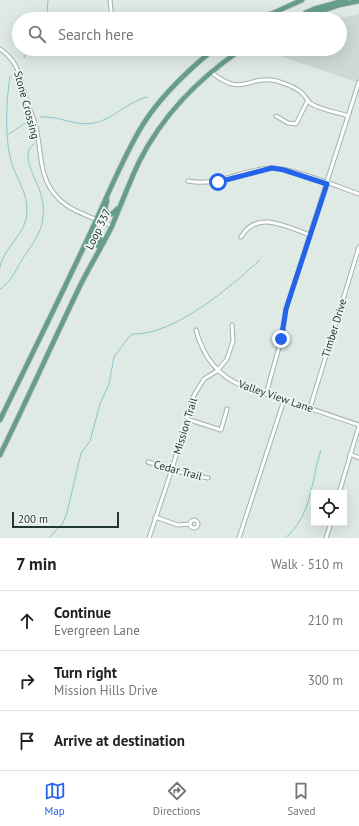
<!DOCTYPE html>
<meta charset="utf-8">
<style>
body{margin:0;font-family:"PT Sans",sans-serif;background:#f2f2f2;color:#222}
.controls{position:absolute;right:12px;bottom:12px;display:grid;overflow:hidden;border-radius:0px;box-shadow:0 4px 16px #0002}
.controls button{width:36px;height:36px;display:grid;place-items:center;padding:0;border:0;border-bottom:1px solid #e0e0e0;background:#fff;color:#222;font:20px sans-serif}
.scale{position:absolute;left:12px;bottom:10px;width:107px;box-sizing:border-box;padding-left:4px;border:2px solid #213931;border-top:0;font-size:11px;line-height:14px;white-space:nowrap;color:#213931;-webkit-text-stroke:3px #eff6f2;paint-order:stroke}
.stop{position:absolute;width:12px;height:12px;margin:-9px;border:3px solid #2563eb;border-radius:50%;background:#fff}
.stop.end{background:#2563eb;border-color:#fff;box-shadow:0 1px 4px #0008}
.list{margin:0;padding:0;list-style:none}
h2{display:flex;justify-content:space-between;align-items:center;height:52px;margin:0;padding:0 16px;font-size:17px}
h2 small{font-size:13px;font-weight:400;color:#767676}
.list li{display:grid;grid-template-columns:26px 1fr auto;gap:12px;align-items:center;box-sizing:border-box;height:60px;padding:0 16px;border-top:1px solid #e0e0e0}
.list b{display:block;font-size:15px;white-space:nowrap}
.list p{margin:0;font-size:13px;white-space:nowrap;color:#767676}
.list em{font-size:13px;font-style:normal;color:#767676}
.icon{flex:none;width:22px;height:22px;fill:none;stroke:currentColor;stroke-width:2;stroke-linecap:round;stroke-linejoin:round}
.map{position:relative;flex:none;width:359px;height:538px;overflow:hidden}
.search{position:absolute;background:#fff;box-shadow:0 4px 16px #0002;left:12px;right:12px;top:12px;height:44px;display:flex;align-items:center;gap:10px;box-sizing:border-box;padding:0 14px;border-radius:22px;color:#767676;font-size:15px}
.sheet{height:232px;background:#fff}
nav{display:flex;justify-content:space-around;align-items:center;box-sizing:border-box;height:56px;border-top:1px solid #e0e0e0;background:#fff;font-size:11px;color:#767676}
nav a{display:grid;justify-items:center;gap:2px}
nav .on{color:#2563eb}
.map>svg:first-child{display:block}
.built{fill:#cdd9d3}
.lines{fill:none;stroke-linecap:round;stroke-linejoin:round}
.stream{stroke:#89c6cd;stroke-width:1}
.minor-casing{stroke:#a2b1ab;stroke-width:5}
.primary-casing{stroke:#bcc4c1;stroke-width:6}
.minor{stroke:#fff;stroke-width:3}
.primary{stroke:#669d8c;stroke-width:4.5}
.route{stroke:#2563eb;stroke-width:5}
.labels{text-anchor:middle;dominant-baseline:central;stroke-width:3.5;stroke-linejoin:round;paint-order:stroke}
.street-label{font-size:11px;fill:#213931;stroke:#eff6f2}
</style>
<div class="map">
<svg width="359" height="538" viewBox="0 0 359 538">
<rect width="100%" height="100%" fill="#dfeae4"/>
<path class="built" d="M359 14V83L260 49H340V19H336Z"/>
<g class="lines">
<g class="stream">
<path d="M45 19 47 15 48 0"/>
<path d="M24 58 29 49"/>
<path d="M40 117C59 115 74 127 94 123 112 120 127 102 147 97"/>
<path d="M9 134 25 123"/>
<path d="M0 267C4 246 27 235 27 210 27 193 19 183 13 167 4 142 6 102 10 76"/>
<path d="M0 289C11 282 15 271 22 260 31 245 42 234 43 216 44 209 43 202 41 195 38 181 18 154 34 144"/>
<path d="M49 538 63 523 67 513 81 453 90 441 100 404 109 384 114 357 128 338 133 334C175 335 230 287 260 260"/>
<path d="M285 538C312 517 311 480 321 450"/>
</g>
<defs>
<g id="minor">
<path d="M110 0 112 19"/>
<path d="M0 49C19 62 20 77 26 98 28 108 34 117 36 127 42 152 38 178 58 198 71 212 95 218 112 226"/>
<path d="M211 72C244 99 247 74 277 81 286 84 296 87 302 93 305 96 307 100 310 103 320 110 337 112 348 116"/>
<path d="M276 116 288 123 296 124 308 100"/>
<path d="M188 181C220 187 241 169 271 168 290 167 339 187 359 194"/>
<path d="M241 237C257 209 287 227 310 235"/>
<path d="M196 330C203 356 217 376 243 386L359 425"/>
<path d="M266 394 283 333 286 309 359 82"/>
<path d="M310 408 359 247"/>
<path d="M187 419 221 430 227 409"/>
<path d="M350 454 359 458"/>
<path d="M148 462 187 474 208 478"/>
<path d="M339 493 359 426"/>
<path d="M155 517 178 525 190 524"/>
<circle cx="194" cy="524" r="4"/>
<path d="M149 538 172 469 194 395 204 379 217 371 227 359 233 341 232 325"/>
<path d="M239 538 284 400"/>
<path d="M326 538 331 523"/>
</g>
<g id="primary">
<path d="M305 13 314 9 346 0"/>
<path d="M260 19 302 0"/>
<path d="M297 19 339 5 359 1"/>
<path d="M107 200 105 209 108 214H112L117 209"/>
<path d="M90 236 96 232C103 235 100 241 98 246"/>
<path d="M0 420C29 360 59 300 87 240 104 204 119 166 139 131 157 99 186 72 214 49"/>
<path d="M0 455C27 400 52 344 79 288 89 267 102 247 112 226 121 205 129 183 139 162 163 114 198 79 242 49"/>
</g>
</defs>
<use href="#minor" class="minor-casing"/>
<use href="#primary" class="primary-casing"/>
<use href="#minor" class="minor"/>
<use href="#primary" class="primary"/>
</g>
<g class="lines">
<path class="route" d="M218 182 272 168 284 170 327 184 286 309 281 339"/>
</g>
<g class="labels">
<g class="street-label">
<text transform="translate(27 105) rotate(75)">Stone Crossing</text>
<text transform="translate(98 229) rotate(-64)">Loop 337</text>
<text transform="translate(334 328) rotate(-73)">Timber Drive</text>
<text transform="translate(276 396) rotate(19)">Valley View Lane</text>
<text transform="translate(185 426) rotate(-73)">Mission Trail</text>
<text transform="translate(178 470) rotate(15)">Cedar Trail</text>
</g>
</g>
</svg>
<div class="controls">
<button><svg class="icon" aria-label="locate" viewBox="0 0 24 24"><circle cx="12" cy="12" r="6"/><path d="M12 2v4M12 18v4M2 12h4M18 12h4"/></svg></button>
</div>
<div class="scale">200 m</div>
<div class="stop" style="left:218px;top:182px"></div>
<div class="stop end" style="left:281px;top:339px"></div>
<div class="search"><svg class="icon" aria-label="search" viewBox="0 0 24 24"><circle cx="10" cy="10" r="6"/><path d="M15 15l6 6"/></svg>Search here</div>
</div>
<section class="sheet">
<h2>7 min<small>Walk · 510 m</small></h2>
<ul class="list">
<li><svg class="icon" aria-label="ahead" viewBox="0 0 24 24"><path d="M12 20V5M6 11l6-6 6 6"/></svg><div><b>Continue</b><p>Evergreen Lane</p></div><em>210 m</em></li>
<li><svg class="icon" aria-label="right" viewBox="0 0 24 24"><path d="M7 20v-9h11M14 6l5 5-5 5"/></svg><div><b>Turn right</b><p>Mission Hills Drive</p></div><em>300 m</em></li>
<li><svg class="icon" aria-label="arrive" viewBox="0 0 24 24"><path d="M6 21V4h12l-3 4 3 4H6"/></svg><div><b>Arrive at destination</b></div></li>
</ul>
</section>
<nav>
<a class="on"><svg class="icon" aria-label="map" viewBox="0 0 24 24"><path d="M3 6l6-2 6 2 6-2v14l-6 2-6-2-6 2zM9 4v14M15 6v14"/></svg>Map</a>
<a><svg class="icon" aria-label="directions" viewBox="0 0 24 24"><path d="M12 3l9 9-9 9-9-9zM9 14v-3h6M13 9l2 2-2 2"/></svg>Directions</a>
<a><svg class="icon" aria-label="saved" viewBox="0 0 24 24"><path d="M7 4h10v16l-5-4-5 4z"/></svg>Saved</a>
</nav>
